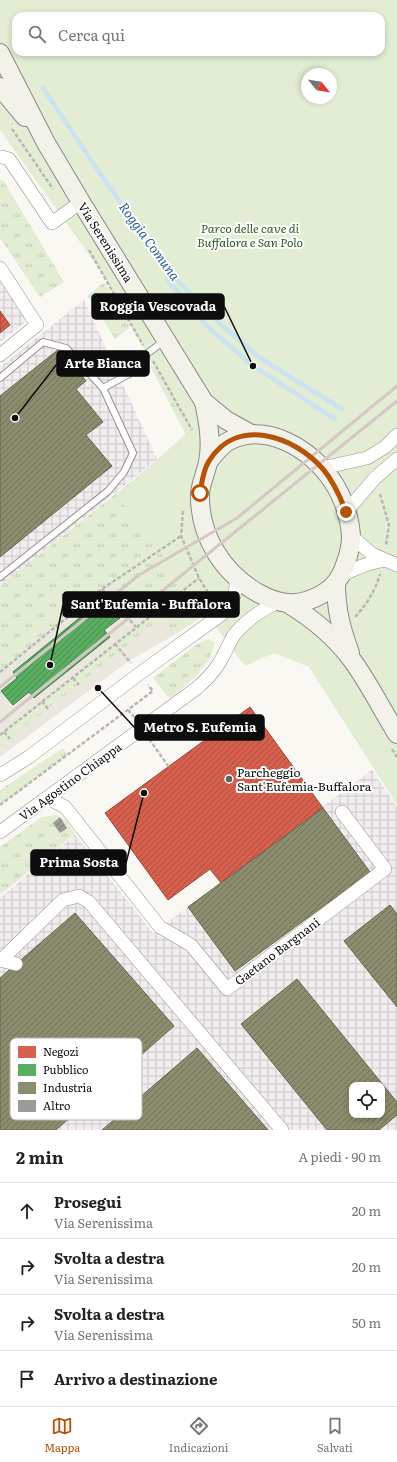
<!DOCTYPE html>
<html lang="it">
<meta charset="utf-8">
<style>
body{margin:0;font-family:Literata,serif;background:#f6f6f6;color:#222}
.controls{position:absolute;right:12px;bottom:12px;display:grid;overflow:hidden;border-radius:8px;box-shadow:0 2px 6px #0003}
.controls button{width:36px;height:36px;display:grid;place-items:center;padding:0;border:0;border-bottom:1px solid #e0e0e0;background:#fff;color:#222;font:20px sans-serif}
.compass{position:absolute;left:301px;top:68px;width:36px;height:36px;border-radius:50%;background:#fff;box-shadow:0 2px 6px #0003;rotate:120deg}
.stop{position:absolute;width:12px;height:12px;margin:-9px;border:3px solid #b45309;border-radius:50%;background:#fff}
.stop.end{background:#b45309;border-color:#fff;box-shadow:0 1px 4px #0008}
.list{margin:0;padding:0;list-style:none}
h2{display:flex;justify-content:space-between;align-items:center;height:52px;margin:0;padding:0 16px;font-size:17px}
h2 small{font-size:13px;font-weight:400;color:#767676}
.list li{display:grid;grid-template-columns:26px 1fr auto;gap:12px;align-items:center;box-sizing:border-box;height:56px;padding:0 16px;border-top:1px solid #e0e0e0}
.list b{display:block;font-size:15px;white-space:nowrap}
.list p{margin:0;font-size:13px;white-space:nowrap;color:#767676}
.list em{font-size:13px;font-style:normal;color:#767676}
.icon{flex:none;width:22px;height:22px;fill:none;stroke:currentColor;stroke-width:2;stroke-linecap:round;stroke-linejoin:round}
.map{position:relative;flex:none;width:397px;height:1130px;overflow:hidden}
.search{position:absolute;background:#fff;box-shadow:0 2px 6px #0003;left:12px;right:12px;top:12px;height:44px;display:flex;align-items:center;gap:10px;box-sizing:border-box;padding:0 14px;border-radius:12px;color:#767676;font-size:15px}
.sheet{height:276px;background:#fff}
nav{display:flex;justify-content:space-around;align-items:center;box-sizing:border-box;height:56px;border-top:1px solid #e0e0e0;background:#fff;font-size:11px;color:#767676}
nav a{display:grid;justify-items:center;gap:2px}
nav .on{color:#b45309}
.map>svg:first-child{display:block}
.industrial{fill:url(#industrial-grid);fill-rule:evenodd}
.grass{fill:url(#grass-tufts)}
.park{fill:#e2edd4;fill-rule:evenodd}
.plaza{fill:#e9e7de}
.shops{fill:url(#shops-hatch);stroke:#9a473a}
.public{fill:url(#public-hatch);stroke:#437e48}
.industry{fill:url(#industry-hatch);stroke:#666651;fill-rule:evenodd}
.lines{fill:none;stroke-linecap:round;stroke-linejoin:round}
.stream{stroke:#cce2f0;stroke-width:4.5}
.building{fill:url(#building-hatch)}
.lane-casing{stroke:#949390;stroke-width:8}
.street-casing{stroke:#949390;stroke-width:14}
.secondary-casing{stroke:#8a8987;stroke-width:20}
.path{stroke:#b8b7b6;stroke-width:2.5;stroke-dasharray:4 2;stroke-linecap:butt}
.lane{stroke:#fefefd;stroke-width:6}
.street{stroke:#fefefd;stroke-width:13}
.secondary{stroke:#f3f2ea;stroke-width:18}
.rail{stroke:#d5c7c6;stroke-width:3}
.route{stroke:#b45309;stroke-width:5}
.poi-dot{fill:#605f5d;stroke:#fff;stroke-width:1.5}
.labels{text-anchor:middle;dominant-baseline:central;stroke-width:4;stroke-linejoin:round;paint-order:stroke}
.park-label{font-size:12px;font-style:italic;fill:#2e5d24;stroke:#fff}
.street-label{font-size:12px;fill:#0d0d0d;stroke:#fff}
.poi-label{font-size:12px;fill:#0d0d0d;stroke:#fff;text-anchor:start}
.water-label{font-size:13px;font-style:italic;fill:#245e91;stroke:#fff}
.key{fill:#fff;stroke:#b6b6b6;stroke-width:1}
.key-label{font-size:11px;fill:#0d0d0d}
.leader{fill:none;stroke:#0d0d0d;stroke-width:1.5}
.callout-dot{fill:#0d0d0d;stroke:#fff;stroke-width:1.5}
.callout{fill:#0d0d0d;stroke:#0d0d0d;stroke-width:1.5}
.callout-label{font-size:13px;text-anchor:middle;font-weight:bold;fill:#fff}
</style>
<div class="map">
<svg width="397" height="1130" viewBox="0 0 397 1130">
<defs>
<pattern id="industrial-grid" width="8" height="8" patternUnits="userSpaceOnUse"><rect width="8" height="8" fill="#f1ecee"/><path d="M0 4h8M4 0v8" fill="none" stroke="#cdc9cb"/></pattern>
<pattern id="grass-tufts" width="24" height="20" patternUnits="userSpaceOnUse"><rect width="24" height="20" fill="#e2edd4"/><path d="M3 7l-1-3M5 7V3M7 7l1-3M15 17l-1-3M17 17v-4M19 17l1-3" fill="none" stroke="#c1cab5"/></pattern>
<pattern id="shops-hatch" width="6" height="6" patternUnits="userSpaceOnUse"><rect width="6" height="6" fill="#d6604d"/><path d="M-1 1l2-2M0 6l6-6M5 7l2-2" fill="none" stroke="#ac4e3e"/></pattern>
<pattern id="public-hatch" width="6" height="6" patternUnits="userSpaceOnUse"><rect width="6" height="6" fill="#5aae61"/><path d="M-1 1l2-2M0 6l6-6M5 7l2-2" fill="none" stroke="#498c4e"/></pattern>
<pattern id="industry-hatch" width="6" height="6" patternUnits="userSpaceOnUse"><rect width="6" height="6" fill="#8c8c6e"/><path d="M-1 1l2-2M0 6l6-6M5 7l2-2" fill="none" stroke="#717159"/></pattern>
<pattern id="building-hatch" width="6" height="6" patternUnits="userSpaceOnUse"><rect width="6" height="6" fill="#9d9b97"/><path d="M-1 1l2-2M0 6l6-6M5 7l2-2" fill="none" stroke="#7e7d7a"/></pattern>
</defs>
<rect width="100%" height="100%" fill="#faf8f2"/>
<g class="industrial">
<path d="M0 281 28 320 0 342Z"/>
<path d="M84 300 157 459 0 586V367Z"/>
<path d="M372 770 397 807V1130H0V898L75 835 153 933ZM352 1085H382V1115H352Z"/>
</g>
<g class="grass">
<path d="M0 180H3L64 282 40 297 0 238Z"/>
<path d="M104 282 119 306 126 302 133 321 127 330 115 339 88 296Z"/>
<path d="M150 366 164 367 194 417 217 607 176 634 162 618 0 747V735L143 622 102 589 0 672V586L187 437Z"/>
<path d="M208 639 215 643C210 668 188 683 170 699L153 678 197 644Z"/>
<path d="M63 748 67 755 0 805V790Z"/>
<path d="M57 815 67 821 75 834 0 895V847L42 817Z"/>
</g>
<path class="park" d="M0 0H397V805L309 667 274 653 245 666 117 495 189 431 102 273 0 130ZM16 16H381V52H16ZM307 74H331V98H307Z"/>
<g class="plaza">
<path d="M110 584 143 622 0 735V672Z"/>
<path d="M162 618 176 634 129 661 0 757V747Z"/>
</g>
<g class="shops">
<path d="M0 311 10 325 0 333Z"/>
<path d="M250 707 323 808 221 883 210 869 168 900 105 813Z"/>
</g>
<path class="public" d="M109 604 120 618 104 630 110 637 34 698 29 692 13 705 1 691 17 678 13 672 88 611 93 617Z"/>
<g class="industry">
<path d="M59 349 86 381 76 389 103 422 86 435 112 466 0 557V396Z"/>
<path d="M323 808 370 872 235 971 188 907Z"/>
<path d="M390 905 397 914V1007L344 941Z"/>
<path d="M75 913 174 1026 56 1130H0V978Z"/>
<path d="M297 979 397 1102V1115L379 1130H327L241 1024ZM352 1085H382V1115H352Z"/>
<path d="M197 1048 268 1130H102Z"/>
</g>
<g class="lines">
<g class="stream">
<path d="M43 88 97 169 170 273 217 321 260 358 342 409"/>
<path d="M167 279 208 327 253 366 335 419"/>
<path d="M92 295 101 312 117 303"/>
</g>
</g>
<path class="building" d="M60 817 67 828 60 833 53 823Z"/>
<g class="lines">
<defs>
<g id="lane">
<path d="M0 378 43 342 66 348 103 388"/>
<path d="M0 577 108 491 124 472 133 453 103 388 129 374 148 353 164 341"/>
</g>
<g id="street">
<path d="M0 157H2L9 159 52 223 81 202"/>
<path d="M0 268 37 325 0 355"/>
<path d="M322 468 367 458 385 447 397 435"/>
<path d="M346 512 375 478 397 459"/>
<path d="M351 536 372 554 397 565"/>
<path d="M341 576C355 568 368 563 384 560"/>
<path d="M0 775 29 757 139 674 222 614C233 604 237 593 236 578"/>
<path d="M48 798 65 807 160 927 191 945 227 989 385 869 342 812"/>
<path d="M0 832 197 688C205 681 212 674 218 665 224 656 228 645 234 635 246 620 261 610 278 602"/>
<path d="M0 960 16 964"/>
<path d="M0 961 63 900 79 896 89 902 282 1130"/>
</g>
<g id="secondary">
<path d="M0 53 46 143 81 202 204 402 226 420 251 434"/>
<path d="M0 87 25 117"/>
<path d="M204 402C208 421 212 442 208 462 206 473 201 482 200 494 199 536 223 573 258 593 281 606 301 607 324 593 336 586 342 576 346 562 349 554 351 545 351 536 350 518 343 497 333 482 312 449 264 420 227 442 219 447 214 455 208 462"/>
<path d="M336 583C336 610 341 628 350 653"/>
<path d="M287 603C312 618 335 637 352 660 369 683 382 710 397 734"/>
</g>
</defs>
<use href="#lane" class="lane-casing"/>
<use href="#street" class="street-casing"/>
<use href="#secondary" class="secondary-casing"/>
<g class="path">
<path d="M12 129 53 189"/>
<path d="M89 250 143 345"/>
<path d="M153 361 192 430"/>
<path d="M380 494 389 525 386 545"/>
<path d="M183 511 181 536 199 578 215 604"/>
<path d="M102 589 136 627"/>
<path d="M355 617C367 604 375 591 380 574"/>
<path d="M115 644 131 663"/>
<path d="M0 672 102 589 181 536"/>
<path d="M73 678 79 685"/>
<path d="M42 701 48 709"/>
<path d="M128 710 134 717"/>
<path d="M4 732 10 739"/>
<path d="M0 735 199 578"/>
<path d="M149 739 169 767"/>
<path d="M392 749 397 757"/>
<path d="M0 805 153 691 148 685"/>
</g>
<use href="#lane" class="lane"/>
<use href="#street" class="street"/>
<use href="#secondary" class="secondary"/>
<g class="rail">
<path d="M0 687 139 575 237 518 397 386"/>
<path d="M0 722 397 401"/>
</g>
</g>
<g class="lines">
<path class="route" d="M200 493C202 482 203 470 209 461 237 416 294 436 323 469 334 482 340 496 346 512"/>
</g>
<circle class="poi-dot" cx="229" cy="779" r="4"/>
<g class="labels">
<g class="park-label">
<text x="250" y="228">Parco delle cave di<tspan x="250" dy="14">Buffalora e San Polo</tspan></text>
</g>
<g class="street-label">
<text transform="translate(106 242) rotate(58)">Via Serenissima</text>
<text transform="translate(70 781) rotate(-36)">Via Agostino Chiappa</text>
<text transform="translate(277 951) rotate(-37)">Gaetano Bargnani</text>
</g>
<g class="poi-label">
<text x="237" y="772">Parcheggio<tspan x="237" dy="14">Sant'Eufemia-Buffalora</tspan></text>
</g>
<g class="water-label">
<text transform="translate(150 241) rotate(54)">Roggia Comuna</text>
</g>
</g>
<rect x="10" y="1038" width="132" height="82" rx="6" class="key"/>
<rect x="18" y="1046" width="18" height="12" fill="#d6604d"/>
<rect x="18" y="1064" width="18" height="12" fill="#5aae61"/>
<rect x="18" y="1082" width="18" height="12" fill="#8c8c6e"/>
<rect x="18" y="1100" width="18" height="12" fill="#9d9b97"/>
<g class="key-label">
<text x="43" y="1056">Negozi</text>
<text x="43" y="1074">Pubblico</text>
<text x="43" y="1092">Industria</text>
<text x="43" y="1110">Altro</text>
</g>
<path class="leader" d="M253 366L224 306M15 418L57 364M50 665L63 605M98 688L135 728M144 793L126 863"/>
<g class="callout-dot">
<circle cx="253" cy="366" r="4"/>
<circle cx="15" cy="418" r="4"/>
<circle cx="50" cy="665" r="4"/>
<circle cx="98" cy="688" r="4"/>
<circle cx="144" cy="793" r="4"/>
</g>
<g class="callout">
<rect x="92" y="294" width="132" height="25" rx="4"/>
<rect x="57" y="351" width="92" height="25" rx="4"/>
<rect x="63" y="592" width="176" height="25" rx="4"/>
<rect x="135" y="715" width="129" height="25" rx="4"/>
<rect x="31" y="850" width="95" height="25" rx="4"/>
</g>
<g class="callout-label">
<text x="158" y="311">Roggia Vescovada</text>
<text x="103" y="368">Arte Bianca</text>
<text x="151" y="609">Sant'Eufemia - Buffalora</text>
<text x="200" y="732">Metro S. Eufemia</text>
<text x="79" y="867">Prima Sosta</text>
</g>
</svg>
<div class="controls">
<button><svg class="icon" aria-label="locate" viewBox="0 0 24 24"><circle cx="12" cy="12" r="6"/><path d="M12 2v4M12 18v4M2 12h4M18 12h4"/></svg></button>
</div>
<svg class="compass" viewBox="-18 -18 36 36"><path d="M0-13l5 13h-10z" fill="#e53935"/><path d="M0 13l5-13h-10z" fill="#767676"/></svg>
<div class="stop" style="left:200px;top:493px"></div>
<div class="stop end" style="left:346px;top:512px"></div>
<div class="search"><svg class="icon" aria-label="search" viewBox="0 0 24 24"><circle cx="10" cy="10" r="6"/><path d="M15 15l6 6"/></svg>Cerca qui</div>
</div>
<section class="sheet">
<h2>2 min<small>A piedi · 90 m</small></h2>
<ul class="list">
<li><svg class="icon" aria-label="ahead" viewBox="0 0 24 24"><path d="M12 20V5M6 11l6-6 6 6"/></svg><div><b>Prosegui</b><p>Via Serenissima</p></div><em>20 m</em></li>
<li><svg class="icon" aria-label="right" viewBox="0 0 24 24"><path d="M7 20v-9h11M14 6l5 5-5 5"/></svg><div><b>Svolta a destra</b><p>Via Serenissima</p></div><em>20 m</em></li>
<li><svg class="icon" aria-label="right" viewBox="0 0 24 24"><path d="M7 20v-9h11M14 6l5 5-5 5"/></svg><div><b>Svolta a destra</b><p>Via Serenissima</p></div><em>50 m</em></li>
<li><svg class="icon" aria-label="arrive" viewBox="0 0 24 24"><path d="M6 21V4h12l-3 4 3 4H6"/></svg><div><b>Arrivo a destinazione</b></div></li>
</ul>
</section>
<nav>
<a class="on"><svg class="icon" aria-label="map" viewBox="0 0 24 24"><path d="M3 6l6-2 6 2 6-2v14l-6 2-6-2-6 2zM9 4v14M15 6v14"/></svg>Mappa</a>
<a><svg class="icon" aria-label="directions" viewBox="0 0 24 24"><path d="M12 3l9 9-9 9-9-9zM9 14v-3h6M13 9l2 2-2 2"/></svg>Indicazioni</a>
<a><svg class="icon" aria-label="saved" viewBox="0 0 24 24"><path d="M7 4h10v16l-5-4-5 4z"/></svg>Salvati</a>
</nav>
